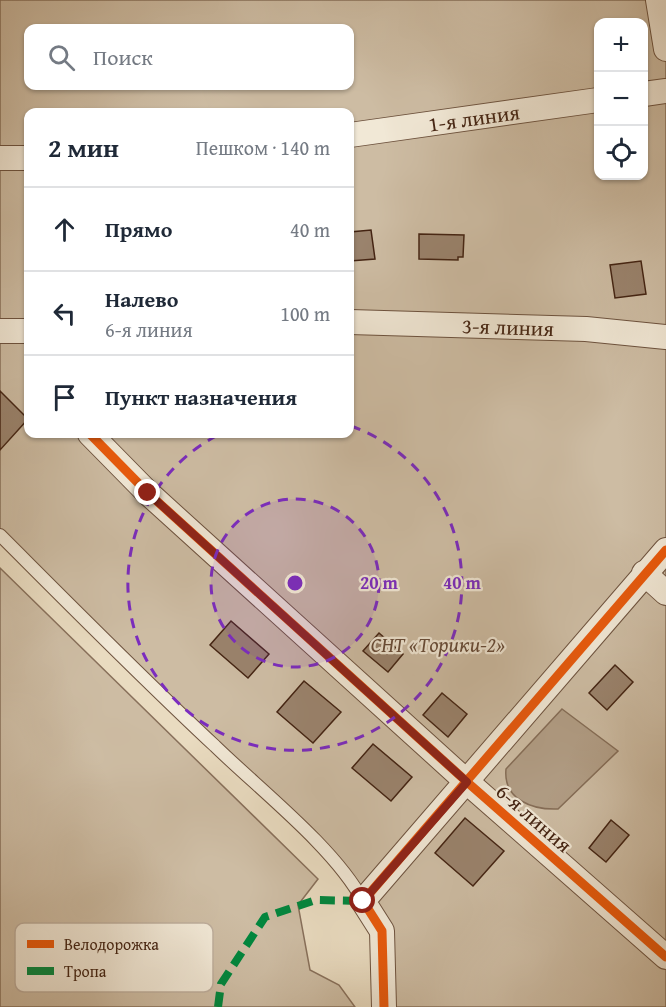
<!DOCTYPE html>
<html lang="ru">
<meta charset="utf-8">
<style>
body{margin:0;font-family:"Gentium Book Plus",serif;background:#f2f2f3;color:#1f2937}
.controls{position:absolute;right:18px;top:18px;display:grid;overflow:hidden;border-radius:12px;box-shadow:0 2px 4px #0004}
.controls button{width:54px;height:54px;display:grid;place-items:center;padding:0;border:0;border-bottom:2px solid #e0e1e3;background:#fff;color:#1f2937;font:30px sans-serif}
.stop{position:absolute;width:18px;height:18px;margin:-14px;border:4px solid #8f2418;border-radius:50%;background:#fff}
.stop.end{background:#8f2418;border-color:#fff;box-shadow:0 2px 6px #0008}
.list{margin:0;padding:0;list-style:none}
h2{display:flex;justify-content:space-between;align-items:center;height:78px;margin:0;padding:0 24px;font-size:26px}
h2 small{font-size:20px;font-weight:400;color:#747a83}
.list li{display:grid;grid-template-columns:39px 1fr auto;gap:18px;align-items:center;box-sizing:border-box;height:84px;padding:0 24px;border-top:2px solid #e0e1e3}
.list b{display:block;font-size:22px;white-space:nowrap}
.list p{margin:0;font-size:20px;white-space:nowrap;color:#747a83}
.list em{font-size:20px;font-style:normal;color:#747a83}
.icon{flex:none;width:33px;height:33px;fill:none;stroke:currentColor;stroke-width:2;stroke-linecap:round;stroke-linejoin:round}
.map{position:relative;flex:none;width:666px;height:1007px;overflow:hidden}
.search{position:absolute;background:#fff;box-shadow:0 2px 4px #0004;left:24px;top:24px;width:330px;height:66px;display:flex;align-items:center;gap:15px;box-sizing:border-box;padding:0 21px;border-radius:12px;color:#747a83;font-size:22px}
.panel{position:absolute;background:#fff;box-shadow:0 2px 4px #0004;left:24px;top:108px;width:330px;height:330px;border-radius:12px}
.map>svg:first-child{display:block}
.green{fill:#cdbca3;stroke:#88705b;stroke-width:1.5;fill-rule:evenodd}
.water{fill:#b19d85;stroke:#856d57;stroke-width:1.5}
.building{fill:#9a836d;stroke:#442413;stroke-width:1.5}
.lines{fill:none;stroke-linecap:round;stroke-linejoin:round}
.lane-casing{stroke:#6d523e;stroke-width:14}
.street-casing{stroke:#6d523e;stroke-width:26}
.lane{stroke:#f1e8d6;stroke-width:12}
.street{stroke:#f1e8d6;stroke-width:24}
.quiet{stroke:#00873e;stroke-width:8;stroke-dasharray:15 8;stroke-linecap:butt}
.cycleway-casing{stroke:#f1e8d6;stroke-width:13}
.cycleway{stroke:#e8590c;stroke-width:9}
.route{stroke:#8f2418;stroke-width:8}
.ring{fill:none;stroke:#7b2cbf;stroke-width:3;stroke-dasharray:10 8}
.labels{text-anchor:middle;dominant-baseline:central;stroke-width:4.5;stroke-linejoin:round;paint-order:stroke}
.street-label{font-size:21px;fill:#442413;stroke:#f1e8d6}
.park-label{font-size:21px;font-style:italic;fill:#664a37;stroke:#f1e8d6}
.key{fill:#f1e8d6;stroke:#bdad9c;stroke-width:1.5}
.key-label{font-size:16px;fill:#442413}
.centre{fill:#7b2cbf;stroke:#f1e8d6;stroke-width:3}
.ring-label{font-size:18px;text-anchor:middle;font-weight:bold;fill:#7b2cbf;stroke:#f1e8d6;stroke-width:4.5;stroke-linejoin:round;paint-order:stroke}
</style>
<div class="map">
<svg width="666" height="1007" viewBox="0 0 666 1007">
<rect width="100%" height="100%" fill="#e9dbc0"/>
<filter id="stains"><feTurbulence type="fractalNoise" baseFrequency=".00333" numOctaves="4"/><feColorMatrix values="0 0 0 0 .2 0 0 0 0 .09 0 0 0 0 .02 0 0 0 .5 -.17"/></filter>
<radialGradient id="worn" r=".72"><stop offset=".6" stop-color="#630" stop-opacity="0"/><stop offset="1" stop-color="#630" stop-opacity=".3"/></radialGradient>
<g class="green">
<path d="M0 0H666V1007H384L382 931 355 886 0 535ZM598 22H644V176H598ZM28 28H350V86H28ZM28 112H350V434H28Z"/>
<path d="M0 568 318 879 298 905 310 970 339 985 355 1007H0Z"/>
</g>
<path class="water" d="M562 709 618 751 558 809C533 810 503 800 506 769Z"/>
<g class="building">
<path d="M371 230 375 259 350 261V232Z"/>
<path d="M419 234 464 235 463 257H458V260L419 259Z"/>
<path d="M641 261 646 294 615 298 610 265Z"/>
<path d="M0 391 28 419 0 450Z"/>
<path d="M231 621 269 654 248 678 210 645Z"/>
<path d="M379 633 403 654 388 672 363 651Z"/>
<path d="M615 665 633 682 607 710 589 693Z"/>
<path d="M304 681 341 712 313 743 277 712Z"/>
<path d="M442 693 467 714 448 737 423 715Z"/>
<path d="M373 744 412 777 391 801 352 768Z"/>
<path d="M465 818 504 851 473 886 435 853Z"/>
<path d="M611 820 629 835 606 862 589 848Z"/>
</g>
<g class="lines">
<defs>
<path id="lane" d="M0 535C71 606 141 677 215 746 259 789 335 848 363 901"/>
<g id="street">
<path d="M658 0 666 49"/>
<path d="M644 94 666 91"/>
<path d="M350 135 598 100"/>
<path d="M0 158H28"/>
<path d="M350 322 586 329 666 337"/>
<path d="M0 331H28"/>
<path d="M90 434 148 493 467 782 666 957"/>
<path d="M644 573 666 593"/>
<path d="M384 1007 382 931 363 901 666 550"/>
</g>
</defs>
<use href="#lane" class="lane-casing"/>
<use href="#street" class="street-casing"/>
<use href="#lane" class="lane"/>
<use href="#street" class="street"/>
<path class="quiet" d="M218 1007 221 984 265 917 316 900 363 901"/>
<defs>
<g id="cycleway">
<path d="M90 434 148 493 467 782 666 957"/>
<path d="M384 1007 382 931 363 901 666 550"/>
</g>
</defs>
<use href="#cycleway" class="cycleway-casing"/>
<use href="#cycleway" class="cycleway"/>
</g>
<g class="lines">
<path class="route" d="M148 493 467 782 363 901"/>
</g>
<circle cx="295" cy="583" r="84" fill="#7b2cbf" fill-opacity=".12"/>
<g class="ring">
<circle cx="295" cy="583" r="84"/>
<path d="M351 426A167 167 0 1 1 220 434"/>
</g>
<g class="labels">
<g class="street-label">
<text transform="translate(474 118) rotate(-8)">1-я линия</text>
<text transform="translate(508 327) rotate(2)">3-я линия</text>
<text transform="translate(534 818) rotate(41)">6-я линия</text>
</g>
<g class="park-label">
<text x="438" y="644">СНТ «Торики-2»</text>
</g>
</g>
<rect x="15" y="923" width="198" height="69" rx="9" class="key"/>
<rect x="27" y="940" width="27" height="8" fill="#e8590c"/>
<rect x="27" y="967" width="27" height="8" fill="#00873e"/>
<g class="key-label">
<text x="64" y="950">Велодорожка</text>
<text x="64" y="977">Тропа</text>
</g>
<circle cx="295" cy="583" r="9" class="centre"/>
<g class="ring-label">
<text x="379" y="589">20 m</text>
<text x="462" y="589">40 m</text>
</g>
<rect width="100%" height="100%" filter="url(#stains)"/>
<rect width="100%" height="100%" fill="url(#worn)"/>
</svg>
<div class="controls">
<button>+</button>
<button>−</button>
<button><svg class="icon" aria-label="locate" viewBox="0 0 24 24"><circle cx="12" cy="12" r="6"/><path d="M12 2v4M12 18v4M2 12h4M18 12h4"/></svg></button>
</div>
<div class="stop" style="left:363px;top:901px"></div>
<div class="stop end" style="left:148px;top:493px"></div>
<div class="search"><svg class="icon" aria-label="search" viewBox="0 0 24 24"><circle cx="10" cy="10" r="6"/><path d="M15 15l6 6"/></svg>Поиск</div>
<section class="panel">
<h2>2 мин<small>Пешком · 140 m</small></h2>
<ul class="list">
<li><svg class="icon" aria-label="ahead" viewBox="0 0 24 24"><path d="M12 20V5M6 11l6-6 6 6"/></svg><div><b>Прямо</b></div><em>40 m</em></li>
<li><svg class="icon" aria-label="left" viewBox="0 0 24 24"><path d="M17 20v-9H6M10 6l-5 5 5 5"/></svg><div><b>Налево</b><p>6-я линия</p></div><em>100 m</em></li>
<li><svg class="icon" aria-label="arrive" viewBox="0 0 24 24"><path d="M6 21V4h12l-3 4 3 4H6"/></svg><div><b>Пункт назначения</b></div></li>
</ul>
</section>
</div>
